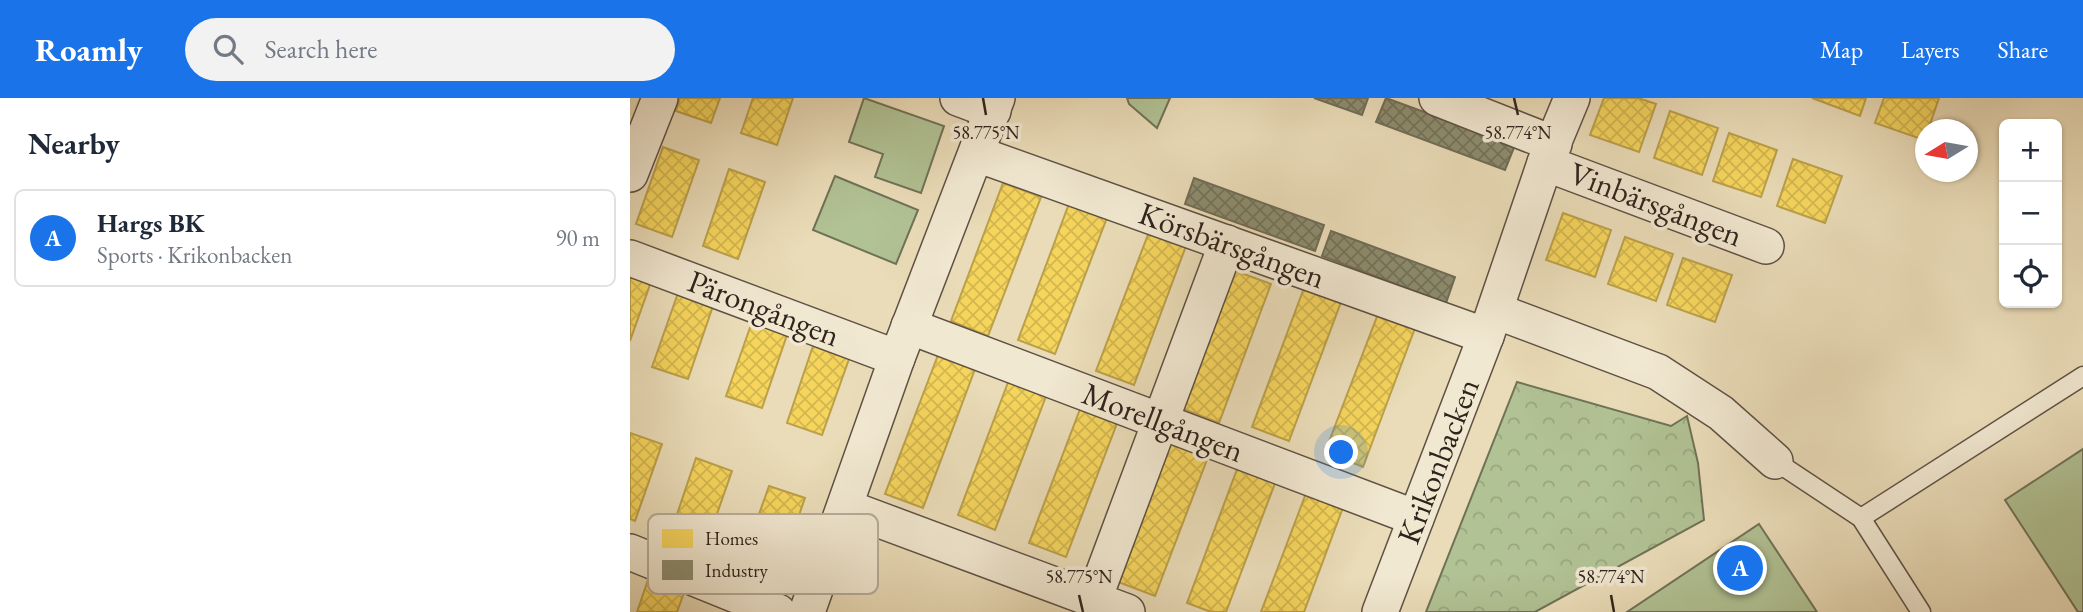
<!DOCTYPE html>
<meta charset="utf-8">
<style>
body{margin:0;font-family:"EB Garamond",serif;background:#f2f2f3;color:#1f2937}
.controls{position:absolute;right:21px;top:21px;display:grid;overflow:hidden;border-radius:10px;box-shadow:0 2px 5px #0004}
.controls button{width:63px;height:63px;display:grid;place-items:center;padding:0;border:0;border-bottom:2px solid #e0e1e3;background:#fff;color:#1f2937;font:35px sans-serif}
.compass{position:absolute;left:1285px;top:21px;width:63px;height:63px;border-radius:50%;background:#fff;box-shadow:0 2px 5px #0004;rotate:259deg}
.you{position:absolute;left:712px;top:355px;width:24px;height:24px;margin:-18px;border:5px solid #fff;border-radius:50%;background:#1a73e8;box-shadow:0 0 0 10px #1a73e833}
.badge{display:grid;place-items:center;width:46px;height:46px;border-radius:50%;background:#1a73e8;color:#fff;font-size:23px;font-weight:700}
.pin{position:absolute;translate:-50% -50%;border:4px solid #fff;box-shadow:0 2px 7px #0006}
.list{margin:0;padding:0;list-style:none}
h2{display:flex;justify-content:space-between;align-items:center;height:91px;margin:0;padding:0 28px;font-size:30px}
h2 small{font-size:23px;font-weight:400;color:#747a83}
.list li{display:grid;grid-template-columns:46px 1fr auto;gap:21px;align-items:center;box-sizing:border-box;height:98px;margin:0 14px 14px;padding:0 14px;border:2px solid #e0e1e3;border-radius:10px}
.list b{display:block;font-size:26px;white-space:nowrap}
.list p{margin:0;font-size:23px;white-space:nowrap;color:#747a83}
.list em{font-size:23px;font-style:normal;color:#747a83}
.icon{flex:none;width:38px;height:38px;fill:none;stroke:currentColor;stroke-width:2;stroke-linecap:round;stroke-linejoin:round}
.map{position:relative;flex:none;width:1453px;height:514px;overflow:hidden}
header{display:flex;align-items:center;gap:42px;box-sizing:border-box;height:98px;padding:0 35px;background:#1a73e8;color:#fff}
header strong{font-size:33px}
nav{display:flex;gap:38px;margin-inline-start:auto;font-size:24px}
.search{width:490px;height:63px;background:#f2f2f3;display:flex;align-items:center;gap:18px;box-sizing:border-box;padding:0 24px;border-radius:38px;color:#747a83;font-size:26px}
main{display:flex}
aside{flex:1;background:#fff}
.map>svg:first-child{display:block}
.green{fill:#b1c294;stroke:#707258;stroke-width:2}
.forest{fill:url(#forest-crowns);stroke:#707258;stroke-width:2}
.homes{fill:url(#homes-cross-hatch);stroke:#bba049;stroke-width:2}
.industry{fill:url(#industry-cross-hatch);stroke:#706c56;stroke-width:2}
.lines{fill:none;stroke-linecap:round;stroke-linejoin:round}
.lane-casing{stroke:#5e5144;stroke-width:21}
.street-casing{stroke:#5e5144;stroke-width:38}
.lane{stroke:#f1e8d1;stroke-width:18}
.street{stroke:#f1e8d1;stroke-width:35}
.ticks{fill:none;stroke:#30231d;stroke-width:2.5}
.labels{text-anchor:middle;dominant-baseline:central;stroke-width:7;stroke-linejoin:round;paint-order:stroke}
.street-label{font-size:32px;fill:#30231d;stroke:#f1e8d1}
.key{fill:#f1e8d1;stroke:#b7ad9b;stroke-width:2}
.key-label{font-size:19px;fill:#30231d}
.ticks-label{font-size:18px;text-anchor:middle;fill:#30231d;stroke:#f1e8d1;stroke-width:7;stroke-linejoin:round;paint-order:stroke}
</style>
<header>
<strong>Roamly</strong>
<div class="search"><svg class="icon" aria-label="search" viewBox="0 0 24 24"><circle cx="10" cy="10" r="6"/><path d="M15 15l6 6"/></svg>Search here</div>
<nav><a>Map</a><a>Layers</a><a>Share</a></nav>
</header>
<main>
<aside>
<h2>Nearby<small></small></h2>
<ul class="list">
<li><span class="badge">A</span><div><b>Hargs BK</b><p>Sports · Krikonbacken</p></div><em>90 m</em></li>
</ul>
</aside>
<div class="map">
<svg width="1453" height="514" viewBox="0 0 1453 514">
<defs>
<pattern id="forest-crowns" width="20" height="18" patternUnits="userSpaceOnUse" patternTransform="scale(1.75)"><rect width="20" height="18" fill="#b1c294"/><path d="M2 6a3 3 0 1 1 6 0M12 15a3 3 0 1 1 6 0" fill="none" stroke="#99a67f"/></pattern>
<pattern id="homes-cross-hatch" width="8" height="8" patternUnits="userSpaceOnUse" patternTransform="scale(1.75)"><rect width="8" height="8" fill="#f6d55c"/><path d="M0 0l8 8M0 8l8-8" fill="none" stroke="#d3b750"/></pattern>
<pattern id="industry-cross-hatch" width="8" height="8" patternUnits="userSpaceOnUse" patternTransform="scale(1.75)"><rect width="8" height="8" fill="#8c8c6e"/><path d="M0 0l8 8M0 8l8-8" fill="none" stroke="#73725a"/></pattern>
</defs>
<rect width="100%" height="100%" fill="#eadcb8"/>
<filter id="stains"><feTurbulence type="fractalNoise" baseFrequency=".00286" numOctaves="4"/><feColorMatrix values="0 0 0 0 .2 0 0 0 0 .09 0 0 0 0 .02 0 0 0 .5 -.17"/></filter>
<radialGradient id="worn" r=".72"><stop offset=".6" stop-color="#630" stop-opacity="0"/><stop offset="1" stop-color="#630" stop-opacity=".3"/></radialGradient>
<g class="green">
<path d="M234 0 314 28 291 95 245 79 253 56 219 44Z"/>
<path d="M497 0H540L527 30 499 6Z"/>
<path d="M205 78 288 112 266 166 183 132Z"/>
<path d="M1453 351V514H1448L1375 402Z"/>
<path d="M1129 426 1187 514H997Z"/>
</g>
<path class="forest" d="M887 284 1041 328 1057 318 1068 365 1074 422 905 514H796Z"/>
<g class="homes">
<path d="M50 0H90L81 25 46 13Z"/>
<path d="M123 0H163L147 47 111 35Z"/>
<path d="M974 0H1008L1026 6 1009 54 960 37Z"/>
<path d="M1182 0H1236L1230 18Z"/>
<path d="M1254 0H1309L1298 32H1296L1294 42 1245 25Z"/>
<path d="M1040 13 1088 30 1072 77 1024 60Z"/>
<path d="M1099 35 1147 52 1131 99 1083 83Z"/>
<path d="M33 49 69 62 42 139 6 126Z"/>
<path d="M1163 61 1212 78 1195 125 1147 108Z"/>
<path d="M99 71 135 84 108 161 73 148Z"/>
<path d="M373 85 411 99 358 238 321 223Z"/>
<path d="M440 103 478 117 425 256 388 242Z"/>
<path d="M933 115 981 132 965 179 916 162Z"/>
<path d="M519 134 556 148 504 287 466 273Z"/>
<path d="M995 139 1043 156 1026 203 978 186Z"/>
<path d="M1053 160 1102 177 1085 224 1037 207Z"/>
<path d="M603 172 641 186 589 325 551 310Z"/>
<path d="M0 173 22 181 0 243Z"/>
<path d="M674 190 711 204 659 343 622 329Z"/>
<path d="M49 192 84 205 58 281 22 269Z"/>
<path d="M748 216 785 230 733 369 695 354Z"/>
<path d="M123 221 158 234 132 310 96 298Z"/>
<path d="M183 248 219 261 192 337 157 325Z"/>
<path d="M308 257 345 271 293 410 255 396Z"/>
<path d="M380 279 418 293 365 432 328 417Z"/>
<path d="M452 306 489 320 436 459 399 445Z"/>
<path d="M0 335 32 346 5 423 0 421Z"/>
<path d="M541 345 578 359 525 498 488 484Z"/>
<path d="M66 360 102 373 75 450 40 437Z"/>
<path d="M609 366 647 380 596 514H581L557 505Z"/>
<path d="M139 388 175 400 148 477 112 464Z"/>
<path d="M678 390 715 404 674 514H631Z"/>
<path d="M20 476 56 489 47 514H7Z"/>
</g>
<g class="industry">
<path d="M684 0H738L732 17Z"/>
<path d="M756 0 885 47 875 72 746 24Z"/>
<path d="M564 80 694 127 685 153 555 106Z"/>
<path d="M701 133 825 179 816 205 692 158Z"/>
</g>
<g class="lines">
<defs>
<g id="lane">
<path d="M1145 363 1231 420 1291 514"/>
<path d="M1231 420 1453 278"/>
</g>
<g id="street">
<path d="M328 0 363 13"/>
<path d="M807 0 924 46"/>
<path d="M347 56 856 238"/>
<path d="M915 65 1136 148"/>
<path d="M0 76 30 0"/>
<path d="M0 160 267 260"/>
<path d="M866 213 1028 274 1091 315 1145 363"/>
<path d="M279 228 786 420"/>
<path d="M215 409 497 514"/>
<path d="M0 454 148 514"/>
<path d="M464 501 597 145"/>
<path d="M177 514 267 260 367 0"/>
<path d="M750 514 856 238 915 65 942 0"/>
</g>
</defs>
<use href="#lane" class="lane-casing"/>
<use href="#street" class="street-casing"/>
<use href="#lane" class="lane"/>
<use href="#street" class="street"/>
</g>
<path class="ticks" d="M353 0 356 17M884 0 888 17M449 497 453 514M981 497 984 514"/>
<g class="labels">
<g class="street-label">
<text transform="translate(1026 106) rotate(21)">Vinbärsgången</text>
<text transform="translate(602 147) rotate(20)">Körsbärsgången</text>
<text transform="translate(134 210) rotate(21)">Pärongången</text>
<text transform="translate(533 324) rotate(21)">Morellgången</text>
<text transform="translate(808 363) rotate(-69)">Krikonbacken</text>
</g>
</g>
<rect x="18" y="416" width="230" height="80" rx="10" class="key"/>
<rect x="32" y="431" width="31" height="19" fill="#f6d55c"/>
<rect x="32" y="462" width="31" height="20" fill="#8c8c6e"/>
<g class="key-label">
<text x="75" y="447">Homes</text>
<text x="75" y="479">Industry</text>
</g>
<g class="ticks-label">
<text x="356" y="41">58.775°N</text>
<text x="888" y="41">58.774°N</text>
<text x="449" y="485">58.775°N</text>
<text x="981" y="485">58.774°N</text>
</g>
<rect width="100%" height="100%" filter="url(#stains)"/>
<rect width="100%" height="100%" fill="url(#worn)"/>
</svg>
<div class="controls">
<button>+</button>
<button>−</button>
<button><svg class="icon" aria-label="locate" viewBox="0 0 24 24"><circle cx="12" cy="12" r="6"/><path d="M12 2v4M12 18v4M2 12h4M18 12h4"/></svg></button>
</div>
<svg class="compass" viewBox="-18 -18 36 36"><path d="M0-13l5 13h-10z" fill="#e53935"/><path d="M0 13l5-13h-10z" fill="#747a83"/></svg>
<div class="you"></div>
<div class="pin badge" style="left:1110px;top:470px">A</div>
</div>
</main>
